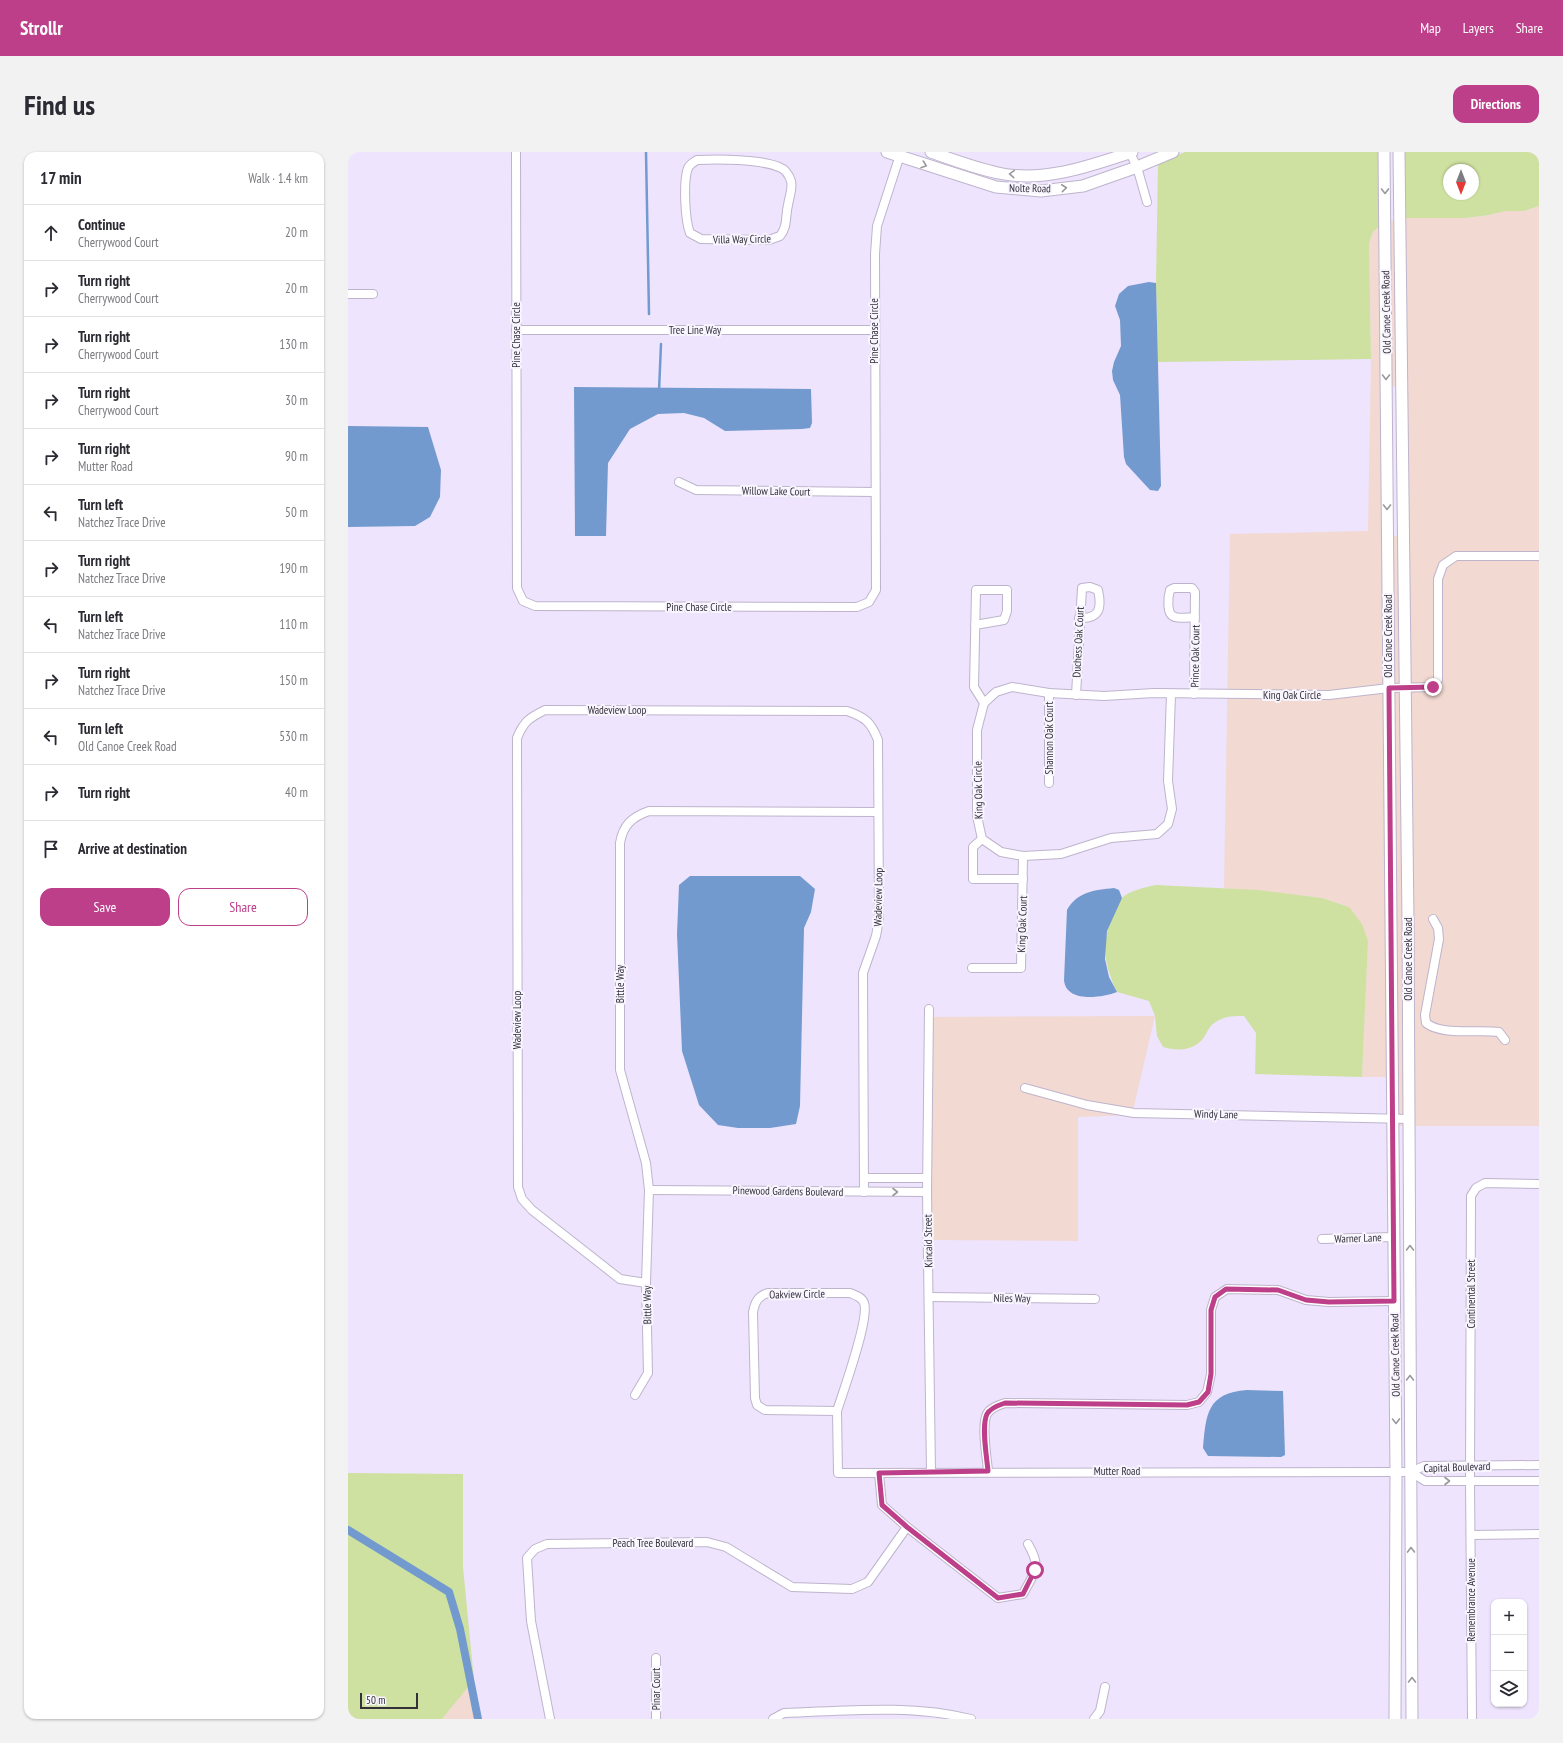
<!DOCTYPE html>
<meta charset="utf-8">
<style>
body{margin:0;font-family:"PT Sans Narrow",sans-serif;background:#f2f2f3;color:#2b2b33}
.controls{position:absolute;right:12px;bottom:12px;display:grid;overflow:hidden;border-radius:8px;box-shadow:0 1px 3px #0004}
.controls button{width:36px;height:36px;display:grid;place-items:center;padding:0;border:0;border-bottom:1px solid #e1e1e2;background:#fff;color:#2b2b33;font:20px sans-serif}
.compass{position:absolute;left:1095px;top:12px;width:36px;height:36px;border-radius:50%;background:#fff;box-shadow:0 1px 3px #0004;rotate:180deg}
.scale{position:absolute;left:12px;bottom:10px;width:58px;box-sizing:border-box;padding-left:4px;border:2px solid #34303a;border-top:0;font-size:11px;line-height:14px;white-space:nowrap;color:#34303a;-webkit-text-stroke:3px #f8f5ff;paint-order:stroke}
.stop{position:absolute;width:12px;height:12px;margin:-9px;border:3px solid #bd3e89;border-radius:50%;background:#fff}
.stop.end{background:#bd3e89;border-color:#fff;box-shadow:0 1px 4px #0008}
.list{margin:0;padding:0;list-style:none}
h2{display:flex;justify-content:space-between;align-items:center;height:52px;margin:0;padding:0 16px;font-size:17px}
h2 small{font-size:13px;font-weight:400;color:#7c7c81}
.list li{display:grid;grid-template-columns:26px 1fr auto;gap:12px;align-items:center;box-sizing:border-box;height:56px;padding:0 16px;border-top:1px solid #e1e1e2}
.list b{display:block;font-size:15px;white-space:nowrap}
.list p{margin:0;font-size:13px;white-space:nowrap;color:#7c7c81}
.list em{font-size:13px;font-style:normal;color:#7c7c81}
.actions{display:flex;gap:8px;padding:12px 16px}
.actions a{flex:1;padding:9px 0;border:1px solid #bd3e89;border-radius:12px;text-align:center;font-size:14px;color:#bd3e89}
.actions .main{background:#bd3e89;color:#fff}
.icon{flex:none;width:22px;height:22px;fill:none;stroke:currentColor;stroke-width:2;stroke-linecap:round;stroke-linejoin:round}
.map{position:relative;flex:none;width:1191px;height:1567px;overflow:hidden;border-radius:12px}
header{display:flex;align-items:center;gap:24px;box-sizing:border-box;height:56px;padding:0 20px;background:#bd3e89;color:#fff}
header strong{font-size:19px}
nav{display:flex;gap:22px;margin-inline-start:auto;font-size:14px}
.intro{display:flex;align-items:center;justify-content:space-between;box-sizing:border-box;height:96px;padding:0 24px}
h1{margin:0;font-size:28px}
.button{padding:10px 18px;border-radius:12px;background:#bd3e89;color:#fff;font-size:14px;font-weight:700}
main{display:flex;gap:24px;padding:0 24px}
aside{flex:1;background:#fff;border-radius:12px;box-shadow:0 1px 3px #0004}
.map>svg:first-child{display:block}
.commercial{fill:#f2d9d2}
.green{fill:#cee1a0;fill-rule:evenodd}
.water{fill:#739ace}
.lines{fill:none;stroke-linecap:round;stroke-linejoin:round}
.stream{stroke:#739ace;stroke-width:2.5}
.canal{stroke:#739ace;stroke-width:8}
.street-casing{stroke:#beb4cc;stroke-width:10}
.secondary-casing{stroke:#beb4cc;stroke-width:13}
.street{stroke:#fff;stroke-width:8}
.secondary{stroke:#fff;stroke-width:11}
.oneway{stroke:#9a989c}
.route{stroke:#bd3e89;stroke-width:5}
.labels{text-anchor:middle;dominant-baseline:central;stroke-width:4;stroke-linejoin:round;paint-order:stroke}
.street-label{font-size:11px;fill:#34303a;stroke:#f8f5ff}
</style>
<header>
<strong>Strollr</strong>
<nav><a>Map</a><a>Layers</a><a>Share</a></nav>
</header>
<div class="intro"><h1>Find us</h1><a class="button">Directions</a></div>
<main>
<aside>
<h2>17 min<small>Walk · 1.4 km</small></h2>
<ul class="list">
<li><svg class="icon" aria-label="ahead" viewBox="0 0 24 24"><path d="M12 20V5M6 11l6-6 6 6"/></svg><div><b>Continue</b><p>Cherrywood Court</p></div><em>20 m</em></li>
<li><svg class="icon" aria-label="right" viewBox="0 0 24 24"><path d="M7 20v-9h11M14 6l5 5-5 5"/></svg><div><b>Turn right</b><p>Cherrywood Court</p></div><em>20 m</em></li>
<li><svg class="icon" aria-label="right" viewBox="0 0 24 24"><path d="M7 20v-9h11M14 6l5 5-5 5"/></svg><div><b>Turn right</b><p>Cherrywood Court</p></div><em>130 m</em></li>
<li><svg class="icon" aria-label="right" viewBox="0 0 24 24"><path d="M7 20v-9h11M14 6l5 5-5 5"/></svg><div><b>Turn right</b><p>Cherrywood Court</p></div><em>30 m</em></li>
<li><svg class="icon" aria-label="right" viewBox="0 0 24 24"><path d="M7 20v-9h11M14 6l5 5-5 5"/></svg><div><b>Turn right</b><p>Mutter Road</p></div><em>90 m</em></li>
<li><svg class="icon" aria-label="left" viewBox="0 0 24 24"><path d="M17 20v-9H6M10 6l-5 5 5 5"/></svg><div><b>Turn left</b><p>Natchez Trace Drive</p></div><em>50 m</em></li>
<li><svg class="icon" aria-label="right" viewBox="0 0 24 24"><path d="M7 20v-9h11M14 6l5 5-5 5"/></svg><div><b>Turn right</b><p>Natchez Trace Drive</p></div><em>190 m</em></li>
<li><svg class="icon" aria-label="left" viewBox="0 0 24 24"><path d="M17 20v-9H6M10 6l-5 5 5 5"/></svg><div><b>Turn left</b><p>Natchez Trace Drive</p></div><em>110 m</em></li>
<li><svg class="icon" aria-label="right" viewBox="0 0 24 24"><path d="M7 20v-9h11M14 6l5 5-5 5"/></svg><div><b>Turn right</b><p>Natchez Trace Drive</p></div><em>150 m</em></li>
<li><svg class="icon" aria-label="left" viewBox="0 0 24 24"><path d="M17 20v-9H6M10 6l-5 5 5 5"/></svg><div><b>Turn left</b><p>Old Canoe Creek Road</p></div><em>530 m</em></li>
<li><svg class="icon" aria-label="right" viewBox="0 0 24 24"><path d="M7 20v-9h11M14 6l5 5-5 5"/></svg><div><b>Turn right</b></div><em>40 m</em></li>
<li><svg class="icon" aria-label="arrive" viewBox="0 0 24 24"><path d="M6 21V4h12l-3 4 3 4H6"/></svg><div><b>Arrive at destination</b></div></li>
</ul>
<div class="actions"><a class="main">Save</a><a>Share</a></div>
</aside>
<div class="map">
<svg width="1191" height="1567" viewBox="0 0 1191 1567">
<rect width="100%" height="100%" fill="#eee4fd"/>
<g class="commercial">
<path d="M1191 54V974H1065L1055 66H1118L1141 63 1158 59H1176Z"/>
<path d="M1047 68 1049 235 1042 234 1041 69Z"/>
<path d="M1033 73 1040 925H1014L1020 789 1001 755 974 746 876 736 882 382 1020 379 1023 207 1021 91 1025 80Z"/>
<path d="M1043 384H1051L1057 974H1049Z"/>
<path d="M807 864 784 963 730 965V1089L581 1088V865Z"/>
<path d="M126 1528 132 1567H94Z"/>
</g>
<g class="green">
<path d="M837 0H1032L1033 73 1025 80 1021 91 1023 207 810 210 808 131 810 11Z"/>
<path d="M1055 0H1191V54L1176 59H1158L1141 63 1118 66H1055ZM1101 18H1125V42H1101Z"/>
<path d="M808 733 910 738 974 746 1001 755 1014 772 1020 789 1014 925 907 922 908 881 896 864C884 864 876 864 866 871 860 875 858 884 853 889 842 899 828 899 815 895L809 884 807 864 801 849 769 840C760 821 754 801 759 780 762 769 768 759 772 748 781 738 795 736 808 733Z"/>
<path d="M0 1321 115 1322V1415L126 1528 94 1567H0Z"/>
</g>
<g class="water">
<path d="M801 130 808 131 813 334 810 339 802 338 778 312 776 305 772 243 765 228 764 219 766 210 773 194 772 168 767 154 771 142 780 134Z"/>
<path d="M226 235 463 237 464 271 462 276 454 277 377 279 356 266 336 261 310 262 282 277 260 311 258 384H227Z"/>
<path d="M0 274 80 275 93 318 92 345 82 365 67 374 0 375Z"/>
<path d="M342 724H452L467 737 463 760 456 776 452 954 448 972 422 976H390L370 973 351 953 334 899 329 782 331 733Z"/>
<path d="M766 736 771 738 774 746 759 779 757 807 761 825 769 840C753 846 718 851 716 828L719 758C729 740 746 738 766 736Z"/>
<path d="M899 1238 935 1239 937 1303 933 1305 860 1304 855 1296C858 1262 859 1241 899 1238Z"/>
</g>
<g class="lines">
<g class="stream">
<path d="M298 0 301 162"/>
<path d="M311 239 313 192"/>
</g>
<path class="canal" d="M0 1378 101 1440 112 1477 130 1567"/>
<defs>
<g id="street">
<path d="M168 0 169 436 175 449 187 454 509 455 521 450 528 438 527 102 529 74 553 0"/>
<path d="M782 1 789 15 799 50"/>
<path d="M349 8C371 7 411 7 431 15 437 17 441 23 443 29 445 36 441 46 440 53 437 65 440 74 432 84L421 88 353 87 342 81C337 69 335 29 340 16 342 12 346 10 349 8Z"/>
<path d="M0 142H25"/>
<path d="M168 178H526"/>
<path d="M331 330 348 338 527 340"/>
<path d="M627 473 656 468 659 459V438H628L626 535 636 551"/>
<path d="M701 541V631"/>
<path d="M823 542 820 629 824 657 820 672 809 682 763 686 713 702 675 704 653 700 634 687 629 664V578L636 551 648 540 664 535 701 541 756 544 806 541 981 543 1041 536 1085 535 1090 528V427L1095 413 1108 404H1191"/>
<path d="M846 542 847 440 844 436H826L822 438C820 445 818 463 827 465 833 467 841 465 847 465"/>
<path d="M728 543 734 436 742 435 750 438C754 456 752 467 731 466"/>
<path d="M634 687 625 695V727H675"/>
<path d="M1085 767 1090 776 1091 787 1077 863 1078 871C1094 884 1130 877 1151 880L1157 888"/>
<path d="M624 816H673L675 704"/>
<path d="M581 857 579 1040 583 1320"/>
<path d="M677 936 739 953 786 961 1061 967"/>
<path d="M516 1026H579"/>
<path d="M301 1038 579 1040"/>
<path d="M974 1087 1046 1085"/>
<path d="M298 1131 272 1127 184 1058 174 1047 170 1035 169 586C176 569 181 566 197 558L499 559C517 565 523 570 530 588L531 767 528 784 515 821 516 1040"/>
<path d="M420 1141H502C507 1143 514 1145 516 1151 522 1166 495 1240 489 1259L417 1258 409 1253 407 1246 405 1160C407 1150 410 1144 420 1141Z"/>
<path d="M581 1145 747 1147"/>
<path d="M287 1243 300 1221 298 1131 301 1038 298 1011 272 918V691C275 673 284 665 301 659L530 660"/>
<path d="M489 1259 490 1321 1048 1320H1063L1076 1314 1191 1313"/>
<path d="M640 1319C639 1306 633 1274 639 1262 642 1256 651 1253 657 1251L839 1253 851 1250 859 1240 863 1222V1158L867 1145 879 1137 930 1138 958 1148 981 1150 1046 1149"/>
<path d="M1063 1320 1077 1329H1191"/>
<path d="M531 1321 534 1353 559 1375 650 1446 675 1442C687 1419 694 1416 680 1392"/>
<path d="M1123 1383 1191 1382"/>
<path d="M308 1506V1567"/>
<path d="M202 1567 183 1469 179 1406 187 1397 199 1392 359 1390 378 1395 444 1435 504 1437 520 1430 559 1375"/>
<path d="M425 1567 436 1561C498 1559 562 1552 623 1567"/>
<path d="M746 1567 752 1559 757 1535"/>
<path d="M1124 1567 1122 1329 1123 1044 1128 1036 1137 1031 1191 1032"/>
</g>
<g id="secondary">
<path d="M539 0 648 35 693 39 735 34 789 15 825 0"/>
<path d="M583 0C605 8 627 16 650 21 695 31 742 14 784 0"/>
<path d="M1036 0 1048 1320 1047 1567"/>
<path d="M1051 0 1060 769 1064 1567"/>
</g>
</defs>
<use href="#street" class="street-casing"/>
<use href="#secondary" class="secondary-casing"/>
<use href="#street" class="street"/>
<use href="#secondary" class="secondary"/>
</g>
<defs><path id="oneway-chevron" d="M-2-3.5L2.5 0L-2 3.5" fill="none" stroke-width="1.6" stroke-linecap="round" stroke-linejoin="round"/></defs>
<g class="oneway">
<use href="#oneway-chevron" transform="translate(576 13) rotate(19)"/>
<use href="#oneway-chevron" transform="translate(664 22) rotate(-176)"/>
<use href="#oneway-chevron" transform="translate(716 36) rotate(-6)"/>
<use href="#oneway-chevron" transform="translate(1037 39) rotate(89)"/>
<use href="#oneway-chevron" transform="translate(1038 225) rotate(90)"/>
<use href="#oneway-chevron" transform="translate(1039 355) rotate(90)"/>
<use href="#oneway-chevron" transform="translate(547 1040)"/>
<use href="#oneway-chevron" transform="translate(1062 1096) rotate(-90)"/>
<use href="#oneway-chevron" transform="translate(1062 1226) rotate(-90)"/>
<use href="#oneway-chevron" transform="translate(1048 1269) rotate(89)"/>
<use href="#oneway-chevron" transform="translate(1099 1329)"/>
<use href="#oneway-chevron" transform="translate(1063 1398) rotate(-91)"/>
<use href="#oneway-chevron" transform="translate(1064 1528) rotate(-90)"/>
</g>
<g class="lines">
<path class="route" d="M687 1418 675 1442 650 1446 559 1375 534 1353 531 1321 640 1319C639 1306 633 1274 639 1262 642 1256 651 1253 657 1251L839 1253 851 1250 860 1240 863 1222V1158L867 1145 878 1137 930 1138 958 1148 981 1150 1046 1149 1041 536 1085 535"/>
</g>
<g class="labels">
<g class="street-label">
<text transform="translate(682 36) rotate(1)">Nolte Road</text>
<text transform="translate(394 87) rotate(-1)">Villa Way Circle</text>
<text transform="translate(1038 160) rotate(-91)">Old Canoe Creek Road</text>
<text x="347" y="178">Tree Line Way</text>
<text transform="translate(526 179) rotate(-90)">Pine Chase Circle</text>
<text transform="translate(168 183) rotate(-90)">Pine Chase Circle</text>
<text transform="translate(428 339) rotate(1)">Willow Lake Court</text>
<text x="351" y="455">Pine Chase Circle</text>
<text transform="translate(1040 484) rotate(-90)">Old Canoe Creek Road</text>
<text transform="translate(730 490) rotate(-87)">Duchess Oak Court</text>
<text transform="translate(847 504) rotate(-89)">Prince Oak Court</text>
<text x="944" y="543">King Oak Circle</text>
<text x="269" y="558">Wadeview Loop</text>
<text transform="translate(701 586) rotate(-90)">Shannon Oak Court</text>
<text transform="translate(630 638) rotate(-91)">King Oak Circle</text>
<text transform="translate(530 745) rotate(-89)">Wadeview Loop</text>
<text transform="translate(674 772) rotate(-88)">King Oak Court</text>
<text transform="translate(1060 807) rotate(-90)">Old Canoe Creek Road</text>
<text transform="translate(272 832) rotate(-90)">Bittle Way</text>
<text transform="translate(169 868) rotate(-90)">Wadeview Loop</text>
<text transform="translate(868 962) rotate(1)">Windy Lane</text>
<text transform="translate(440 1039) rotate(1)">Pinewood Gardens Boulevard</text>
<text transform="translate(1010 1086) rotate(-2)">Warner Lane</text>
<text transform="translate(580 1089) rotate(-91)">Kincaid Street</text>
<text transform="translate(449 1142) rotate(-1)">Oakview Circle</text>
<text transform="translate(1123 1142) rotate(-90)">Continental Street</text>
<text transform="translate(664 1146) rotate(1)">Niles Way</text>
<text transform="translate(299 1153) rotate(-91)">Bittle Way</text>
<text transform="translate(1047 1203) rotate(-91)">Old Canoe Creek Road</text>
<text transform="translate(1109 1315) rotate(-2)">Capital Boulevard</text>
<text x="769" y="1319">Mutter Road</text>
<text x="305" y="1391">Peach Tree Boulevard</text>
<text transform="translate(1123 1448) rotate(-90)">Remembrance Avenue</text>
<text transform="translate(308 1537) rotate(-90)">Pinar Court</text>
</g>
</g>
</svg>
<div class="controls">
<button>+</button>
<button>−</button>
<button><svg class="icon" aria-label="layers" viewBox="0 0 24 24"><path d="M12 4l9 5-9 5-9-5zM3 14l9 5 9-5"/></svg></button>
</div>
<svg class="compass" viewBox="-18 -18 36 36"><path d="M0-13l5 13h-10z" fill="#e53935"/><path d="M0 13l5-13h-10z" fill="#7c7c81"/></svg>
<div class="scale">50 m</div>
<div class="stop" style="left:687px;top:1418px"></div>
<div class="stop end" style="left:1085px;top:535px"></div>
</div>
</main>
